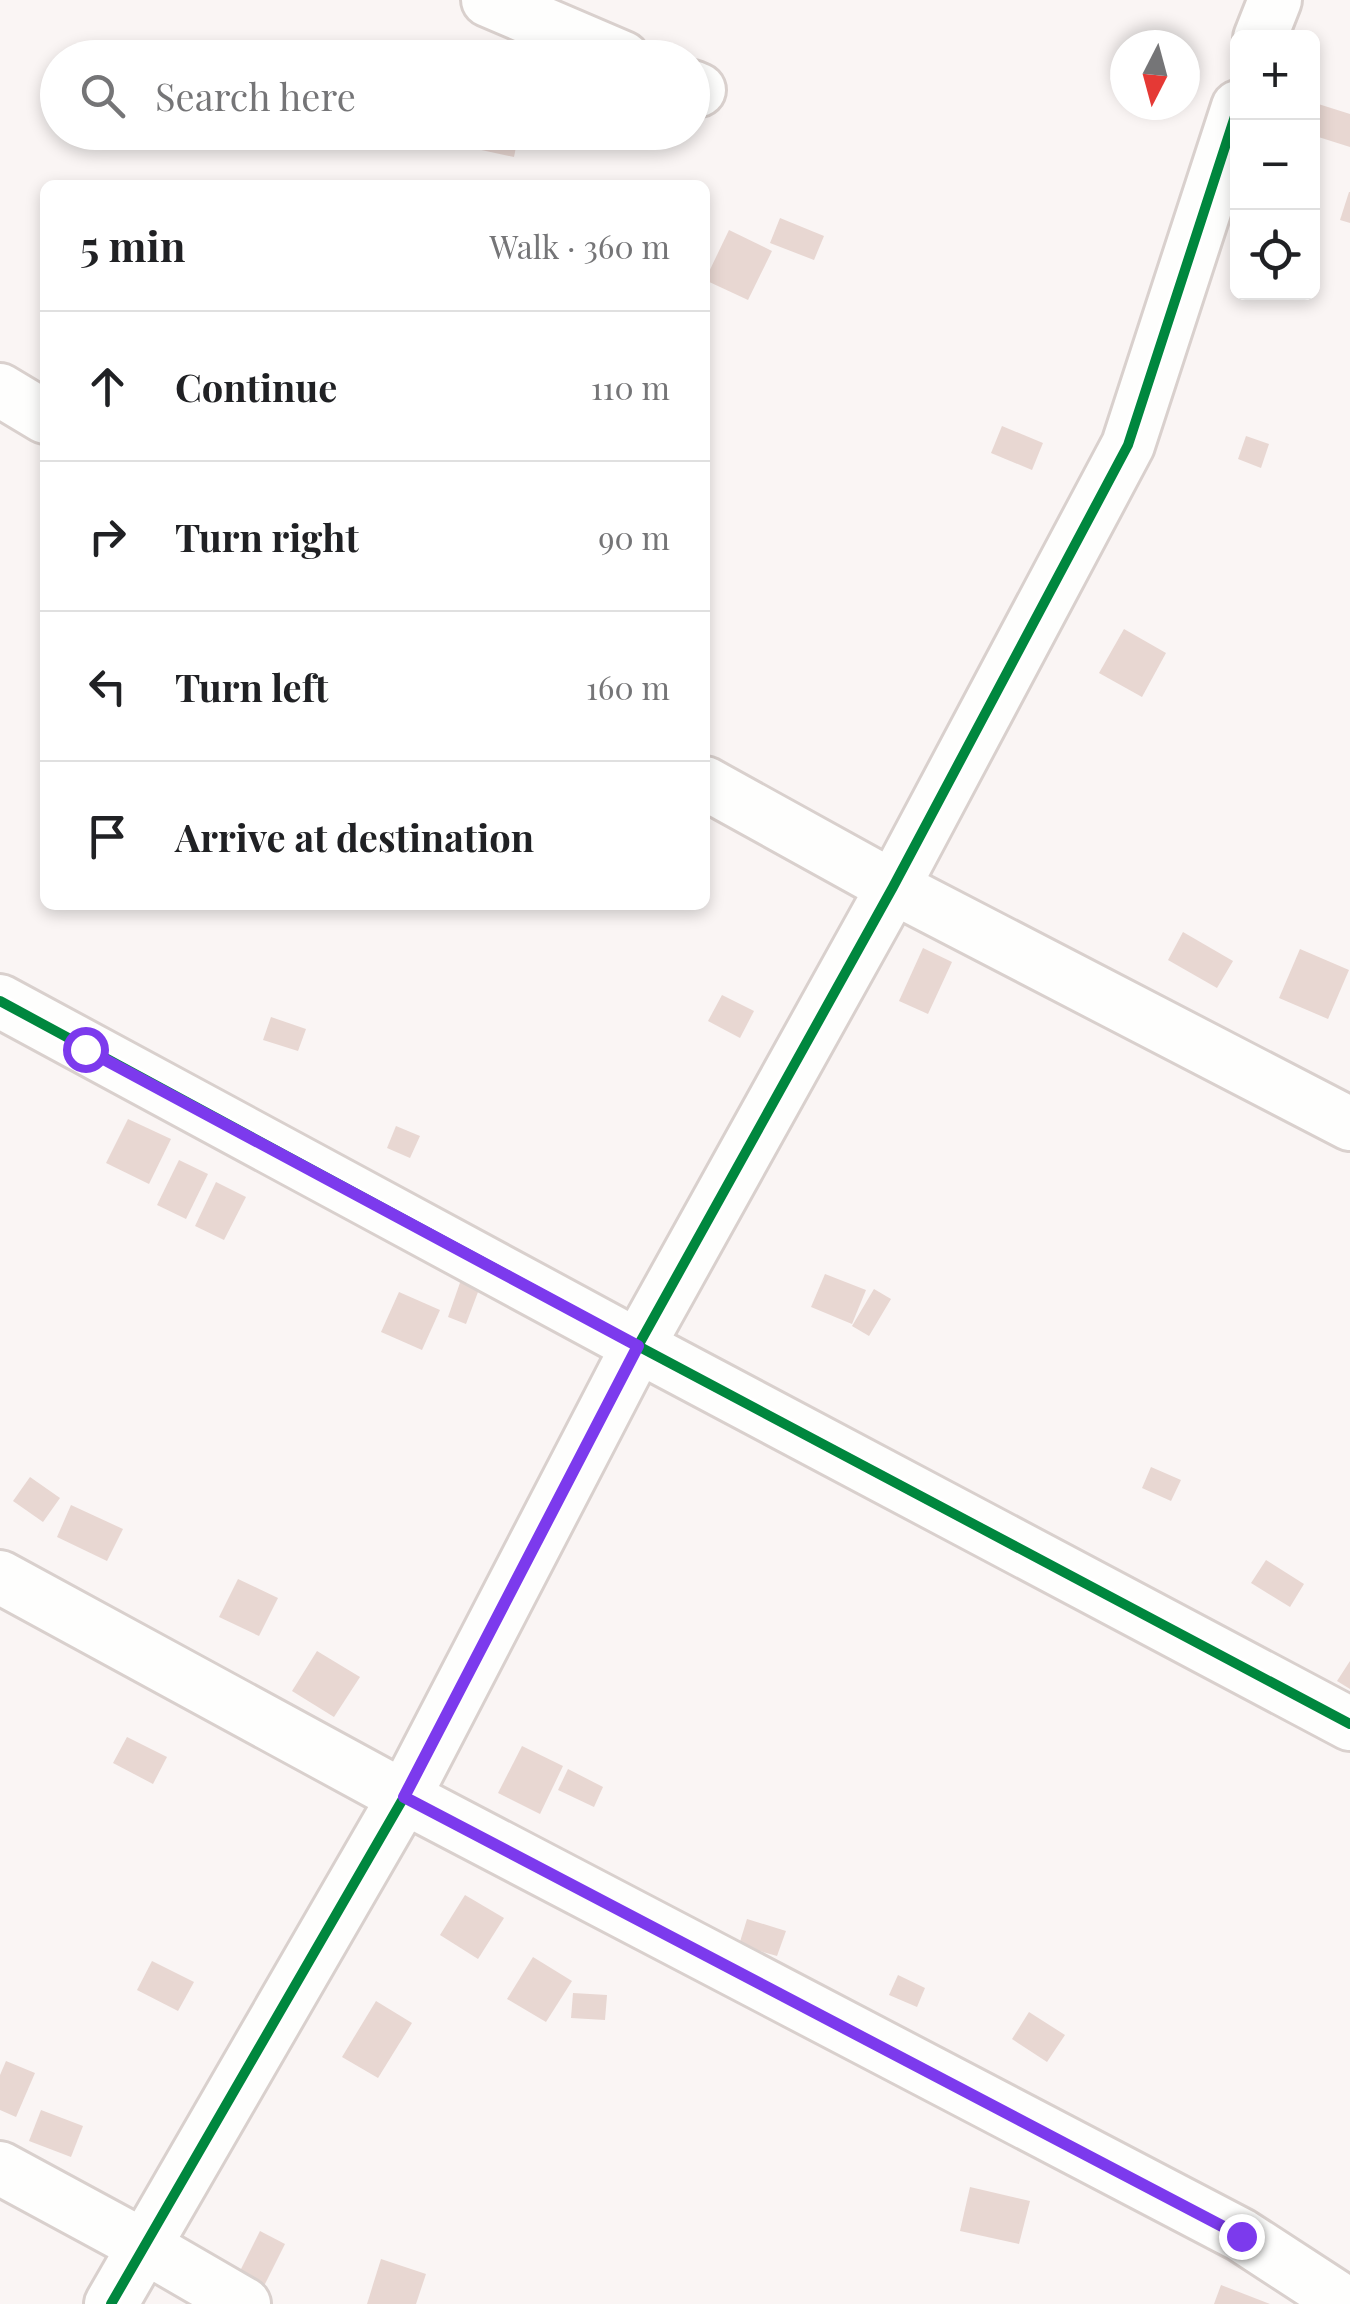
<!DOCTYPE html>
<meta charset="utf-8">
<style>
body{margin:0;font-family:"Playfair Display",serif;background:#f6f6f6;color:#202124}
.controls{position:absolute;right:30px;top:30px;display:grid;overflow:hidden;border-radius:15px;box-shadow:0 5px 15px #0003}
.controls button{width:90px;height:90px;display:grid;place-items:center;padding:0;border:0;border-bottom:2px solid #e0e0e0;background:#fff;color:#202124;font:50px sans-serif}
.compass{position:absolute;left:1110px;top:30px;width:90px;height:90px;border-radius:50%;background:#fff;box-shadow:0 5px 15px #0003;rotate:186deg}
.stop{position:absolute;width:30px;height:30px;margin:-22px;border:8px solid #7c3aed;border-radius:50%;background:#fff}
.stop.end{background:#7c3aed;border-color:#fff;box-shadow:0 2px 10px #0008}
.list{margin:0;padding:0;list-style:none}
h2{display:flex;justify-content:space-between;align-items:center;height:130px;margin:0;padding:0 40px;font-size:42px}
h2 small{font-size:32px;font-weight:400;color:#757577}
.list li{display:grid;grid-template-columns:65px 1fr auto;gap:30px;align-items:center;box-sizing:border-box;height:150px;padding:0 40px;border-top:2px solid #e0e0e0}
.list b{display:block;font-size:38px;white-space:nowrap}
.list em{font-size:32px;font-style:normal;color:#757577}
.icon{flex:none;width:55px;height:55px;fill:none;stroke:currentColor;stroke-width:2;stroke-linecap:round;stroke-linejoin:round}
.map{position:relative;flex:none;width:1350px;height:2304px;overflow:hidden}
.search{position:absolute;background:#fff;box-shadow:0 5px 15px #0003;left:40px;top:40px;width:670px;height:110px;display:flex;align-items:center;gap:25px;box-sizing:border-box;padding:0 35px;border-radius:55px;color:#757577;font-size:38px}
.panel{position:absolute;background:#fff;box-shadow:0 5px 15px #0003;left:40px;top:180px;width:670px;height:730px;border-radius:15px}
.map>svg:first-child{display:block}
.building{fill:#e8d7d2}
.lines{fill:none;stroke-linecap:round;stroke-linejoin:round}
.minor-casing{stroke:#d9d0cd;stroke-width:58}
.minor{stroke:#fefefd;stroke-width:52}
.cycleway-casing{stroke:#fff;stroke-width:16}
.cycleway{stroke:#00873e;stroke-width:10}
.route{stroke:#7c3aed;stroke-width:12}
</style>
<div class="map">
<svg width="1350" height="2304" viewBox="0 0 1350 2304">
<rect width="100%" height="100%" fill="#faf5f4"/>
<g class="building">
<path d="M1312 102 1350 114V147L1312 135Z"/>
<path d="M466 132H519L514 157 463 146Z"/>
<path d="M1349 192H1350V223L1340 220Z"/>
<path d="M780 218 824 236 814 260 770 243Z"/>
<path d="M729 230 772 251 748 300 705 280Z"/>
<path d="M1002 426 1043 443 1032 470 991 453Z"/>
<path d="M1246 436 1269 444 1261 468 1238 459Z"/>
<path d="M1124 629 1166 653 1142 697 1099 673Z"/>
<path d="M1183 932 1233 961 1217 988 1168 960Z"/>
<path d="M923 948 952 962 928 1014 899 1001Z"/>
<path d="M1300 949 1349 970 1328 1019 1279 998Z"/>
<path d="M722 995 754 1011 740 1038 708 1021Z"/>
<path d="M271 1017 306 1029 298 1051 263 1040Z"/>
<path d="M128 1119 171 1139 149 1184 106 1163Z"/>
<path d="M396 1126 420 1136 410 1158 387 1148Z"/>
<path d="M179 1160 208 1174 186 1219 157 1205Z"/>
<path d="M216 1182 246 1197 224 1240 195 1226Z"/>
<path d="M825 1274 866 1290 852 1324 811 1307Z"/>
<path d="M462 1277 481 1284 466 1324 448 1317Z"/>
<path d="M874 1289 891 1299 869 1336 852 1326Z"/>
<path d="M399 1292 440 1310 422 1350 381 1332Z"/>
<path d="M1151 1467 1181 1480 1171 1501 1142 1488Z"/>
<path d="M30 1477 60 1498 43 1522 13 1501Z"/>
<path d="M71 1505 123 1529 107 1561 57 1537Z"/>
<path d="M1266 1560 1304 1584 1290 1607 1251 1583Z"/>
<path d="M238 1579 278 1598 259 1636 219 1617Z"/>
<path d="M317 1651 360 1677 334 1717 292 1691Z"/>
<path d="M1350 1661V1689L1337 1681Z"/>
<path d="M127 1737 167 1757 153 1784 113 1763Z"/>
<path d="M522 1746 563 1766 540 1814 498 1793Z"/>
<path d="M568 1769 603 1787 594 1807 558 1790Z"/>
<path d="M465 1895 504 1918 478 1959 440 1935Z"/>
<path d="M747 1919 786 1931 777 1956 739 1945Z"/>
<path d="M533 1957 572 1981 546 2022 507 1999Z"/>
<path d="M152 1961 194 1982 178 2011 137 1990Z"/>
<path d="M898 1975 925 1988 917 2007 889 1995Z"/>
<path d="M573 1993 607 1995 605 2020 571 2018Z"/>
<path d="M376 2001 412 2023 378 2078 342 2057Z"/>
<path d="M1029 2012 1065 2035 1047 2062 1012 2039Z"/>
<path d="M6 2061 35 2073 16 2117 0 2110V2075Z"/>
<path d="M41 2110 83 2126 71 2157 29 2141Z"/>
<path d="M970 2187 1030 2201 1019 2244 960 2231Z"/>
<path d="M260 2231 285 2244 264 2286 239 2273Z"/>
<path d="M381 2259 426 2274 416 2304H367Z"/>
<path d="M1221 2285 1270 2304H1214Z"/>
</g>
<g class="lines">
<defs>
<g id="minor">
<path d="M488 0 623 58"/>
<path d="M1260 38 1275 0"/>
<path d="M692 87 699 90"/>
<path d="M0 390 45 417"/>
<path d="M705 783 893 887 1350 1124"/>
<path d="M0 1001 638 1346 1350 1724"/>
<path d="M0 1577 404 1797 1241 2235 1347 2304"/>
<path d="M0 2168 144 2246 244 2304"/>
<path d="M111 2304 404 1797 638 1346 893 887 1128 445 1238 107"/>
</g>
</defs>
<use href="#minor" class="minor-casing"/>
<use href="#minor" class="minor"/>
<defs>
<g id="cycleway">
<path d="M0 1001 638 1346 1350 1724"/>
<path d="M111 2304 404 1797 638 1346 893 887 1128 445 1238 107"/>
</g>
</defs>
<use href="#cycleway" class="cycleway-casing"/>
<use href="#cycleway" class="cycleway"/>
</g>
<g class="lines">
<path class="route" d="M85 1049 638 1346 404 1797 1241 2236"/>
</g>
</svg>
<div class="controls">
<button>+</button>
<button>−</button>
<button><svg class="icon" aria-label="locate" viewBox="0 0 24 24"><circle cx="12" cy="12" r="6"/><path d="M12 2v4M12 18v4M2 12h4M18 12h4"/></svg></button>
</div>
<svg class="compass" viewBox="-18 -18 36 36"><path d="M0-13l5 13h-10z" fill="#e53935"/><path d="M0 13l5-13h-10z" fill="#757577"/></svg>
<div class="stop" style="left:85px;top:1049px"></div>
<div class="stop end" style="left:1241px;top:2236px"></div>
<div class="search"><svg class="icon" aria-label="search" viewBox="0 0 24 24"><circle cx="10" cy="10" r="6"/><path d="M15 15l6 6"/></svg>Search here</div>
<section class="panel">
<h2>5 min<small>Walk · 360 m</small></h2>
<ul class="list">
<li><svg class="icon" aria-label="ahead" viewBox="0 0 24 24"><path d="M12 20V5M6 11l6-6 6 6"/></svg><div><b>Continue</b></div><em>110 m</em></li>
<li><svg class="icon" aria-label="right" viewBox="0 0 24 24"><path d="M7 20v-9h11M14 6l5 5-5 5"/></svg><div><b>Turn right</b></div><em>90 m</em></li>
<li><svg class="icon" aria-label="left" viewBox="0 0 24 24"><path d="M17 20v-9H6M10 6l-5 5 5 5"/></svg><div><b>Turn left</b></div><em>160 m</em></li>
<li><svg class="icon" aria-label="arrive" viewBox="0 0 24 24"><path d="M6 21V4h12l-3 4 3 4H6"/></svg><div><b>Arrive at destination</b></div></li>
</ul>
</section>
</div>
